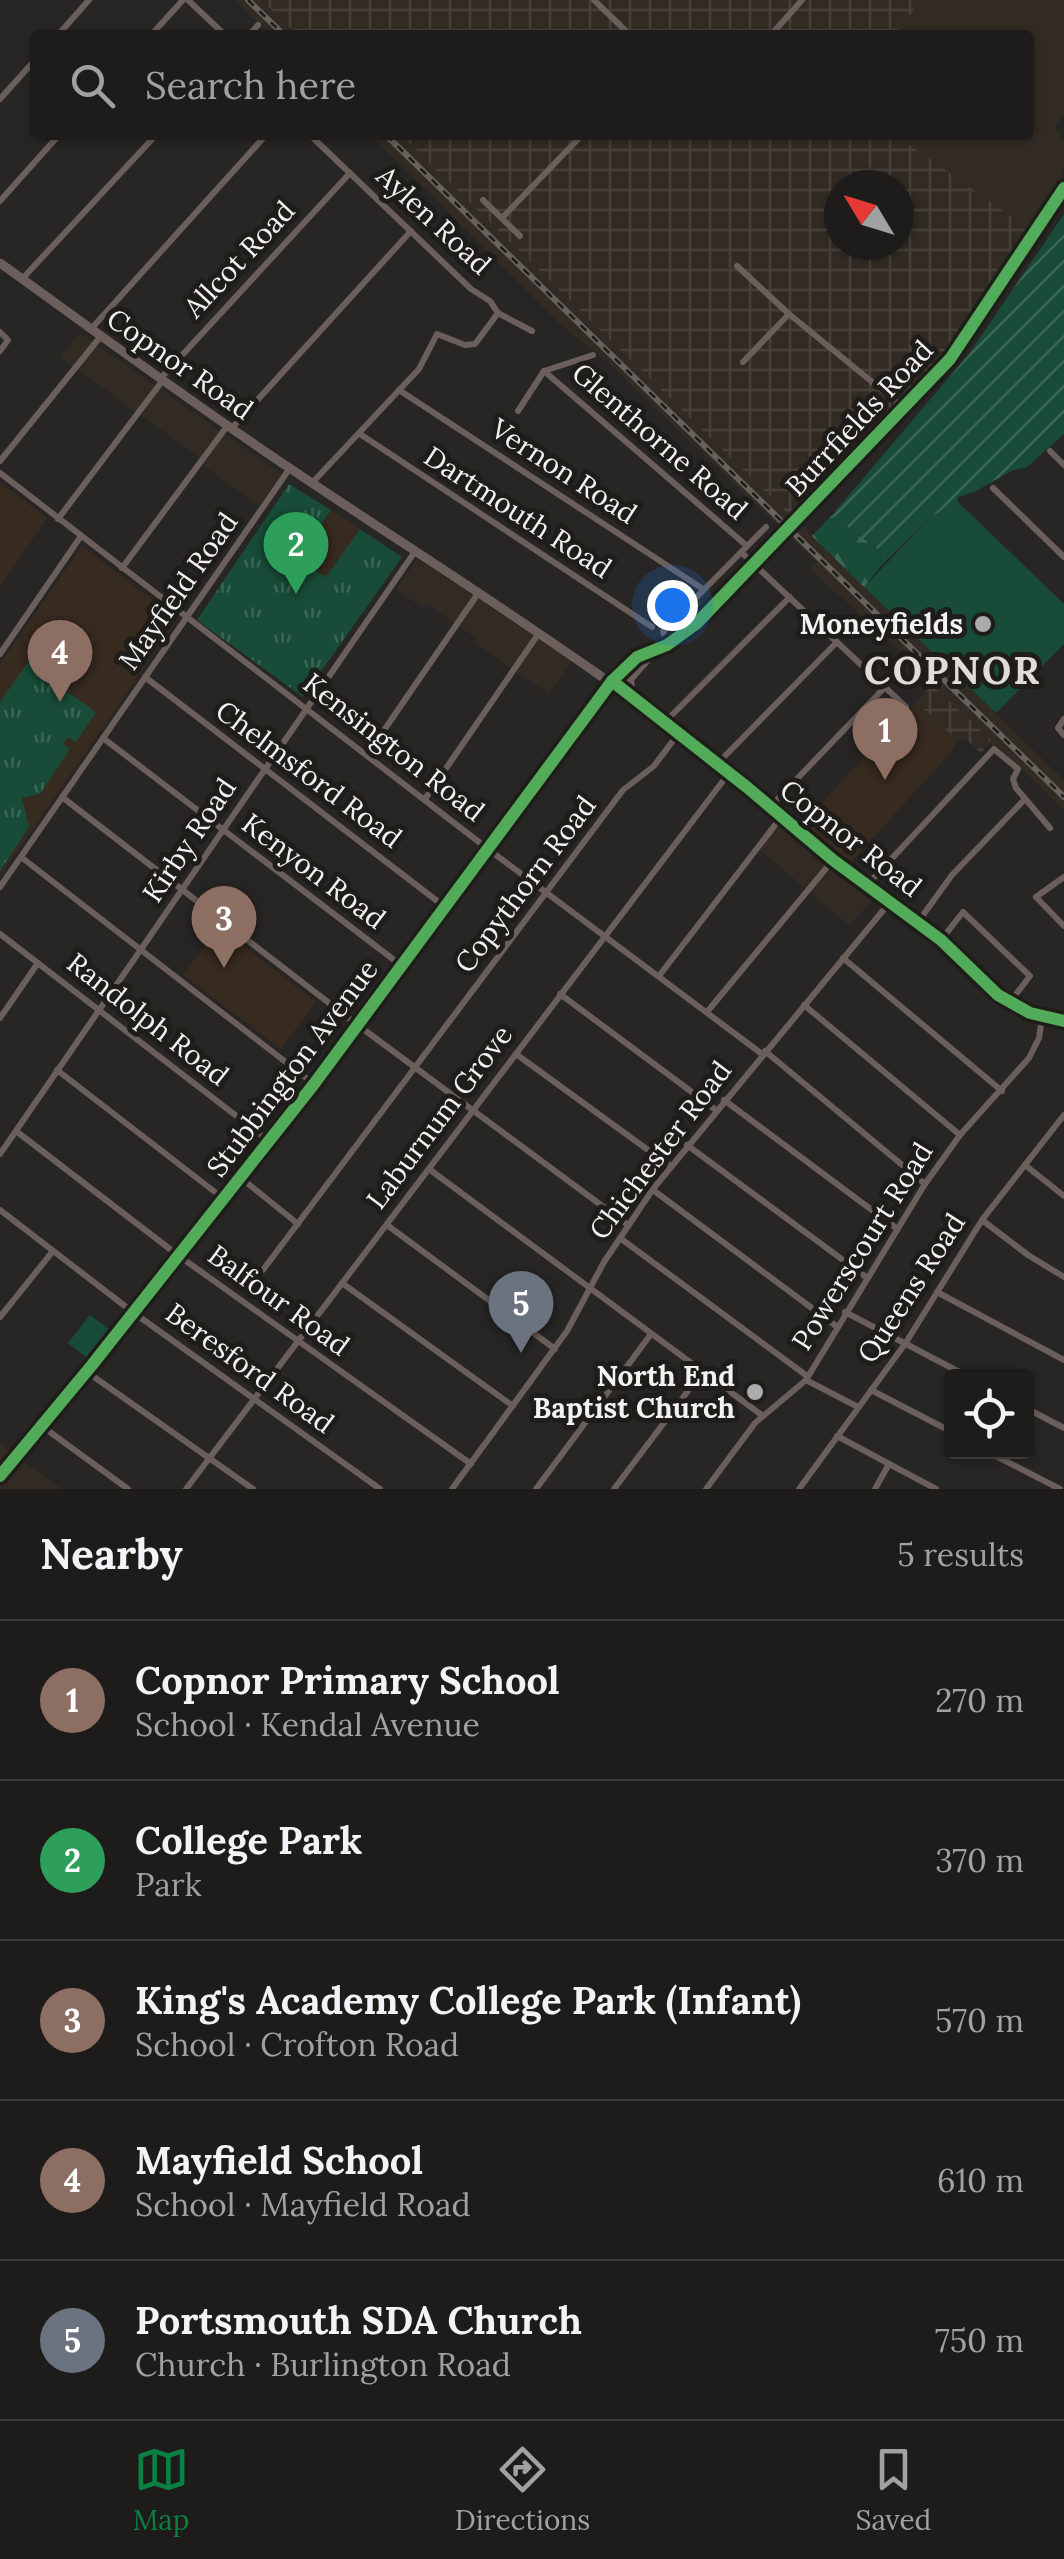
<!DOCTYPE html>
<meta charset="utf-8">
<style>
body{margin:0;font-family:Lora,serif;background:#262524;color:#f1f3f6}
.controls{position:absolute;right:30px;bottom:30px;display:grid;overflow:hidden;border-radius:10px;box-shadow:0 2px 8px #0004}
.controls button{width:90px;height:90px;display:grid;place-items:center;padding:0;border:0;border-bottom:2px solid #3c3a3a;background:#1e1c1b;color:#f1f3f6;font:50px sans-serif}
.compass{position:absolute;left:824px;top:170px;width:90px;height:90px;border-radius:50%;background:#1e1c1b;box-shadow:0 2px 8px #0004;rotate:308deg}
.you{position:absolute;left:672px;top:605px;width:35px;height:35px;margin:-25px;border:8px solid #fff;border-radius:50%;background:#1a73e8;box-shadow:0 0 0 15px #1a73e833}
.badge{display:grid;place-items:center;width:65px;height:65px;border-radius:50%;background:#0b8043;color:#fff;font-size:32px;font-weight:700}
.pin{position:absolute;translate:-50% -82px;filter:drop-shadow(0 2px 5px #0008)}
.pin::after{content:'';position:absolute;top:52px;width:35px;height:30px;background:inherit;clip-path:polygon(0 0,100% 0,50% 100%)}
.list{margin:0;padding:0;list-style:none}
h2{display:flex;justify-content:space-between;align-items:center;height:130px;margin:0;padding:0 40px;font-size:42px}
h2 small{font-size:32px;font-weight:400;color:#a1a1a3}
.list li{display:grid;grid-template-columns:65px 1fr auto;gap:30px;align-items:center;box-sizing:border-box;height:160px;padding:0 40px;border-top:2px solid #3c3a3a}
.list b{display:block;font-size:38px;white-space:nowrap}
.list p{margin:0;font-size:32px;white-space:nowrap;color:#a1a1a3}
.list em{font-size:32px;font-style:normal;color:#a1a1a3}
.icon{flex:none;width:55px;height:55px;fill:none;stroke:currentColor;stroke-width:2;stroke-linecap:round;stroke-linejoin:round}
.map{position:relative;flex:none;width:1064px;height:1489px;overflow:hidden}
.search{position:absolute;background:#1e1c1b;box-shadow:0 2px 8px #0004;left:30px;right:30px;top:30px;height:110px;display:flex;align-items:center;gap:25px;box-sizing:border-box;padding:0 35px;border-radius:10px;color:#a1a1a3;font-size:38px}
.sheet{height:930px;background:#1e1c1b}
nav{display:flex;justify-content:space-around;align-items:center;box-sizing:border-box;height:140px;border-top:2px solid #3c3a3a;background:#1e1c1b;font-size:28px;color:#a1a1a3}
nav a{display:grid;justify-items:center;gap:5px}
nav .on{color:#0b8043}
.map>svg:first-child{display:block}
.built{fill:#322b24}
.industrial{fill:url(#industrial-grid);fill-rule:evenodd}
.education{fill:#372a1f}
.grass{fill:#184c38}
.forest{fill:url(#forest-firs)}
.park{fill:url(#park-tufts)}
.garden{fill:url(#garden-furrows)}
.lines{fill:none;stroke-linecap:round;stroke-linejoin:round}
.minor{stroke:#6b5f5c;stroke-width:6}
.tertiary{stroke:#6b5f5c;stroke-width:8}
.primary{stroke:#6c5f5b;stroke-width:9}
.rail-casing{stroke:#68625f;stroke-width:6}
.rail{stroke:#1f1d19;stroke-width:2.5;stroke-dasharray:8;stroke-linecap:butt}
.cycleway-casing{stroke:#1f1d19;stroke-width:19}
.cycleway{stroke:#51ab58;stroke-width:12}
.poi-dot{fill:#adaba9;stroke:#1f1d19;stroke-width:4}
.labels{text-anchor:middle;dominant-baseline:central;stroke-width:10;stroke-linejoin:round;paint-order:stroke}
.street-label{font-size:28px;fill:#f4f2f0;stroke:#1f1d19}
.poi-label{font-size:28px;font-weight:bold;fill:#f4f2f0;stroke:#1f1d19;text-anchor:end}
.district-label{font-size:38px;font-weight:bold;letter-spacing:2.5px;fill:#e0dcd7;stroke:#1f1d19}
</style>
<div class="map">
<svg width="1064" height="1489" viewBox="0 0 1064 1489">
<defs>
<pattern id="industrial-grid" width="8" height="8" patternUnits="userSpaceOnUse" patternTransform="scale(2.5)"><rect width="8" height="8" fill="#322b24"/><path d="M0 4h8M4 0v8" fill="none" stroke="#464039"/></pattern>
<pattern id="forest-firs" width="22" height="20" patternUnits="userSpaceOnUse" patternTransform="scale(2.5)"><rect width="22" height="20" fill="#184c38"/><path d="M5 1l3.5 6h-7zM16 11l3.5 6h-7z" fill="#3a6655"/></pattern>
<pattern id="park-tufts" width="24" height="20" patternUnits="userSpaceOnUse" patternTransform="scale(2.5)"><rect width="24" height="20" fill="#184c38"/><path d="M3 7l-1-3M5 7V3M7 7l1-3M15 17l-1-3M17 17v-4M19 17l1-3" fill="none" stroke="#3a6655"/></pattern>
<pattern id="garden-furrows" width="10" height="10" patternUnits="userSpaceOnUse" patternTransform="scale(2.5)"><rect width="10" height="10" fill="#184c38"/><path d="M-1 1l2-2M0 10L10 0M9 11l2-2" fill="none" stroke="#3a6655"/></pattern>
</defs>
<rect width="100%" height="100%" fill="#282624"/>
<g class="built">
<path d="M236 0H262L298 35H269Z"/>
<path d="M921 0H1064V115L1055 127 1064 141V167L1060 173 1063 178 1031 226 1009 215 896 135H1029V35H894Z"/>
<path d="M371 135H401L996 713 1064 780V810L998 747 990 744V740L919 672 917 662 903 649 900 651 810 569 816 562 605 360 561 325Z"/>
<path d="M80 333 282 474 259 506 197 461 199 457 60 357Z"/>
<path d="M417 559 572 661 549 694 473 642 475 637 427 604 424 608 396 590Z"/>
<path d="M781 822 874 897 850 926 760 850Z"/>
<path d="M0 1443 12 1453 62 1489H0Z"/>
</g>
<g class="industrial">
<path d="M262 0H921L894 35H298Z"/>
<path d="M401 135H896L1009 215 1031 226 950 349 789 515ZM839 185H899V245H839Z"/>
<path d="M932 685 991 740 981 753 967 740H957L916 702Z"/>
</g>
<g class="education">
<path d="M0 482 47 518 0 587Z"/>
<path d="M331 510 360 529 326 577 297 558Z"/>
<path d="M82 546 178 619 0 876V664Z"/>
<path d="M916 702 957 740 951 752 849 864 802 824Z"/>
<path d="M219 927 316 1002 281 1049 183 975Z"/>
</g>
<g class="grass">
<path d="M958 502 1064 604V644L996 713 864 587 932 516Z"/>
<path d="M90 1315 110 1330 87 1358 68 1343Z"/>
</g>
<path class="forest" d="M832 515 880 551 881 566 864 587 812 536Z"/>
<g class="park">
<path d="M289 484 331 510 297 559 326 577 360 529 402 557 303 697 197 620Z"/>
<path d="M34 654 67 674 59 686 96 712 76 742 68 737 63 744 70 749 40 794 22 798 29 827 0 871V702Z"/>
</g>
<path class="garden" d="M1064 214V434L1027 467 1013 470 974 492 958 497V502L932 516 881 566 880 551 832 515 969 354Z"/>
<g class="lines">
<g class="minor">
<path d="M188 0 225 35"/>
<path d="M594 0 630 35"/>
<path d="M58 35 89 0"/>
<path d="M151 35 183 0"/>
<path d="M249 35 258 25"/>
<path d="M771 35 802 0"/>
<path d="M0 99 35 60"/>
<path d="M310 135 471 289 490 301 498 313 532 331"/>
<path d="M483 200 520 236"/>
<path d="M0 201 59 135"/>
<path d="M502 218 582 135"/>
<path d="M737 266 789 314 904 408"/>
<path d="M22 279 156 135"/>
<path d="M91 329 266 135"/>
<path d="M0 332 8 340 0 351"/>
<path d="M743 362 789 314"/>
<path d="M544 371 747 546"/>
<path d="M161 378 350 173"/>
<path d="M399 390 703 589"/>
<path d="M518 411 544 371 593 355"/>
<path d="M232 428 411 231"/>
<path d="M360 434 652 627"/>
<path d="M1050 451 1064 465"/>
<path d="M0 461 101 336"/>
<path d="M0 473 488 849 762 1054"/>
<path d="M312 483 419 369 437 334 465 345 475 344 498 313"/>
<path d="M993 488 1064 557"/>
<path d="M58 519 163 380"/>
<path d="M741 552 906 707"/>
<path d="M122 568 228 425"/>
<path d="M667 645 663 631 766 527"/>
<path d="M0 654 81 536"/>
<path d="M145 677 445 907"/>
<path d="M1064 719 1058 728 1064 735"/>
<path d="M665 722 790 597"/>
<path d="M103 738 402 966"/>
<path d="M367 755 479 592"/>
<path d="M718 763 837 642"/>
<path d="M62 797 355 1023 628 1225"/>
<path d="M425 799 539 633"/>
<path d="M771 806 885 687"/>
<path d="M21 857 314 1084"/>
<path d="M1064 877 1036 897 1064 926"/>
<path d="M868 884 994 749 1018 769 1013 779 1016 788 1050 828"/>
<path d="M0 887 290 468"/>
<path d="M918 922 952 875 1025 799"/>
<path d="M0 934 269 1141"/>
<path d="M941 940 963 912 1030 976 1010 1002"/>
<path d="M843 958 1002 1091"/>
<path d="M659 976 782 816"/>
<path d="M560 994 716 1110"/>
<path d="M804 1005 960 1135"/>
<path d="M707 1012 833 860"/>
<path d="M0 1018 38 963"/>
<path d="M765 1051 925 1184"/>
<path d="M516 1054 670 1166"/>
<path d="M57 1070 224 1199"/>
<path d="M724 1100 896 1228"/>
<path d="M16 1131 179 1256 471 1464"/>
<path d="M687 1145 866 1277"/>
<path d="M0 1154 416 550"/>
<path d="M1025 1165 1064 1196"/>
<path d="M429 1169 763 1416"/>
<path d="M241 1178 298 1224"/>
<path d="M653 1190 836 1326"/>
<path d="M0 1210 134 1313 380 1489"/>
<path d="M982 1220 1028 1255 1064 1277"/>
<path d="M387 1225 555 1349"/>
<path d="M620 1238 807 1376"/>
<path d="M263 1270 623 790 654 766 678 734"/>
<path d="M342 1283 513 1406"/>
<path d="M937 1292 1064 1360"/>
<path d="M845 1312 967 1376"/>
<path d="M0 1317 53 1251"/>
<path d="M87 1372 253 1489"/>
<path d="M806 1380 858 1407"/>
<path d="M871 1390 952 1432"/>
<path d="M1026 1408 1064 1428"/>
<path d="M43 1427 128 1489"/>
<path d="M837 1436 936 1489"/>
<path d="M988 1452 1060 1489"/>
<path d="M186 1489 729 773"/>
<path d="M452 1489 567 1331 604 1262 653 1189 890 902"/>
<path d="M536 1489 651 1334"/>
<path d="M614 1489 703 1371"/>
<path d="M706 1489 755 1423 806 1380 925 1184 960 1135 1029 1058 1039 1038 1042 1017"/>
<path d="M799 1489 905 1344 982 1220 1064 1115"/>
<path d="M875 1489 889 1464"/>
</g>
<g class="tertiary">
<path d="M632 696 630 679 655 651"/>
<path d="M0 1476 92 1365 314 1084 612 681 637 657 667 645 696 624 950 359 1064 188"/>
</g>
<path class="primary" d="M0 263C96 332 192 403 291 469 455 579 623 681 774 809 826 854 881 892 935 935 979 968 1004 1015 1064 1021"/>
<defs>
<g id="rail">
<path d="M248 0 284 35"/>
<path d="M386 135 1064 797"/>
</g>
</defs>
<use href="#rail" class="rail-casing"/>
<use href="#rail" class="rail"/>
<defs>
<g id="cycleway">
<path d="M612 681 748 788 833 860 941 940 998 995 1030 1013 1064 1021"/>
<path d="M0 1476 92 1365 314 1084 612 681 637 657 667 645 696 624 950 359 1064 188"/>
</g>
</defs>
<use href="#cycleway" class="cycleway-casing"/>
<use href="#cycleway" class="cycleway"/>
</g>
<g class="poi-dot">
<circle cx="983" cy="624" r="10"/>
<circle cx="755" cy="1392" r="10"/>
</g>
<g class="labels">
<g class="street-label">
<text transform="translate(434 220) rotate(43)">Aylen Road</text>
<text transform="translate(239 259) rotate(-47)">Allcot Road</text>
<text transform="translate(180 364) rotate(35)">Copnor Road</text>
<text transform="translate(859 418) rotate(-47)">Burrfields Road</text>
<text transform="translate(660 441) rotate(41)">Glenthorne Road</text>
<text transform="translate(564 471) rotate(33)">Vernon Road</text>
<text transform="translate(518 512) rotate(33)">Dartmouth Road</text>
<text transform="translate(178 591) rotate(-55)">Mayfield Road</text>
<text transform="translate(394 747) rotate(38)">Kensington Road</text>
<text transform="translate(309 774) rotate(37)">Chelmsford Road</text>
<text transform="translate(851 838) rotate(38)">Copnor Road</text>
<text transform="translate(189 840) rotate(-56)">Kirby Road</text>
<text transform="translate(314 871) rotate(37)">Kenyon Road</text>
<text transform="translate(525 884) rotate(-53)">Copythorn Road</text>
<text transform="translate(148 1019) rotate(38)">Randolph Road</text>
<text transform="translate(292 1068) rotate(-53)">Stubbington Avenue</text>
<text transform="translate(439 1117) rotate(-53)">Laburnum Grove</text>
<text transform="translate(660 1150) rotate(-53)">Chichester Road</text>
<text transform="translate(862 1246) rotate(-58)">Powerscourt Road</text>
<text transform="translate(911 1288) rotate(-57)">Queens Road</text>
<text transform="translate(279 1300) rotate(36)">Balfour Road</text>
<text transform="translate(250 1368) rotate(36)">Beresford Road</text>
</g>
<g class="poi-label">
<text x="963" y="624">Moneyfields</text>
<text x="735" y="1376">North End<tspan x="735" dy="32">Baptist Church</tspan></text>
</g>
<g class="district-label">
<text x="953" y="670">COPNOR</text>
</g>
</g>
</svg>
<div class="controls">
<button><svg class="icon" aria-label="locate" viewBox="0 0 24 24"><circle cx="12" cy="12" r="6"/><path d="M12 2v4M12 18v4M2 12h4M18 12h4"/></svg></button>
</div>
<svg class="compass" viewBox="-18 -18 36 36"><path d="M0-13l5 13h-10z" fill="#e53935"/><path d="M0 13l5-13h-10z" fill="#a1a1a3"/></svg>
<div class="you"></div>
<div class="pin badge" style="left:885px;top:780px;background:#8d6e63">1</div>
<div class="pin badge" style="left:296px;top:594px;background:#2e9e5b">2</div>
<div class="pin badge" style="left:224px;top:968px;background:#8d6e63">3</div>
<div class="pin badge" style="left:60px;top:702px;background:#8d6e63">4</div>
<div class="pin badge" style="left:521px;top:1353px;background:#6b7280">5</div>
<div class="search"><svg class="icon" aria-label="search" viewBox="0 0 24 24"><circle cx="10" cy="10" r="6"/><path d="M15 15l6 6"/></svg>Search here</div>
</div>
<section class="sheet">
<h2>Nearby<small>5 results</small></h2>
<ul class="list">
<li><span class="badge" style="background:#8d6e63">1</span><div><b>Copnor Primary School</b><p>School · Kendal Avenue</p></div><em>270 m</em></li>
<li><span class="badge" style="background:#2e9e5b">2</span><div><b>College Park</b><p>Park</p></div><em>370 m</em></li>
<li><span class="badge" style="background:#8d6e63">3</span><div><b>King's Academy College Park (Infant)</b><p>School · Crofton Road</p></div><em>570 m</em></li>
<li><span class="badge" style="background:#8d6e63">4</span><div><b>Mayfield School</b><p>School · Mayfield Road</p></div><em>610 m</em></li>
<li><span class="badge" style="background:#6b7280">5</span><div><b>Portsmouth SDA Church</b><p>Church · Burlington Road</p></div><em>750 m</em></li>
</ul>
</section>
<nav>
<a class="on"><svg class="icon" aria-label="map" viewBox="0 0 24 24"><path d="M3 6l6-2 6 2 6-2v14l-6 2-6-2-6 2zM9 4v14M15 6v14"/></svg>Map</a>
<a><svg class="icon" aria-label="directions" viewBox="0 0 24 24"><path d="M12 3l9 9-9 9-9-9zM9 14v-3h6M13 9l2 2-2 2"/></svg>Directions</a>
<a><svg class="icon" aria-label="saved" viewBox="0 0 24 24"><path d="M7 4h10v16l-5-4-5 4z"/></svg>Saved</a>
</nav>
